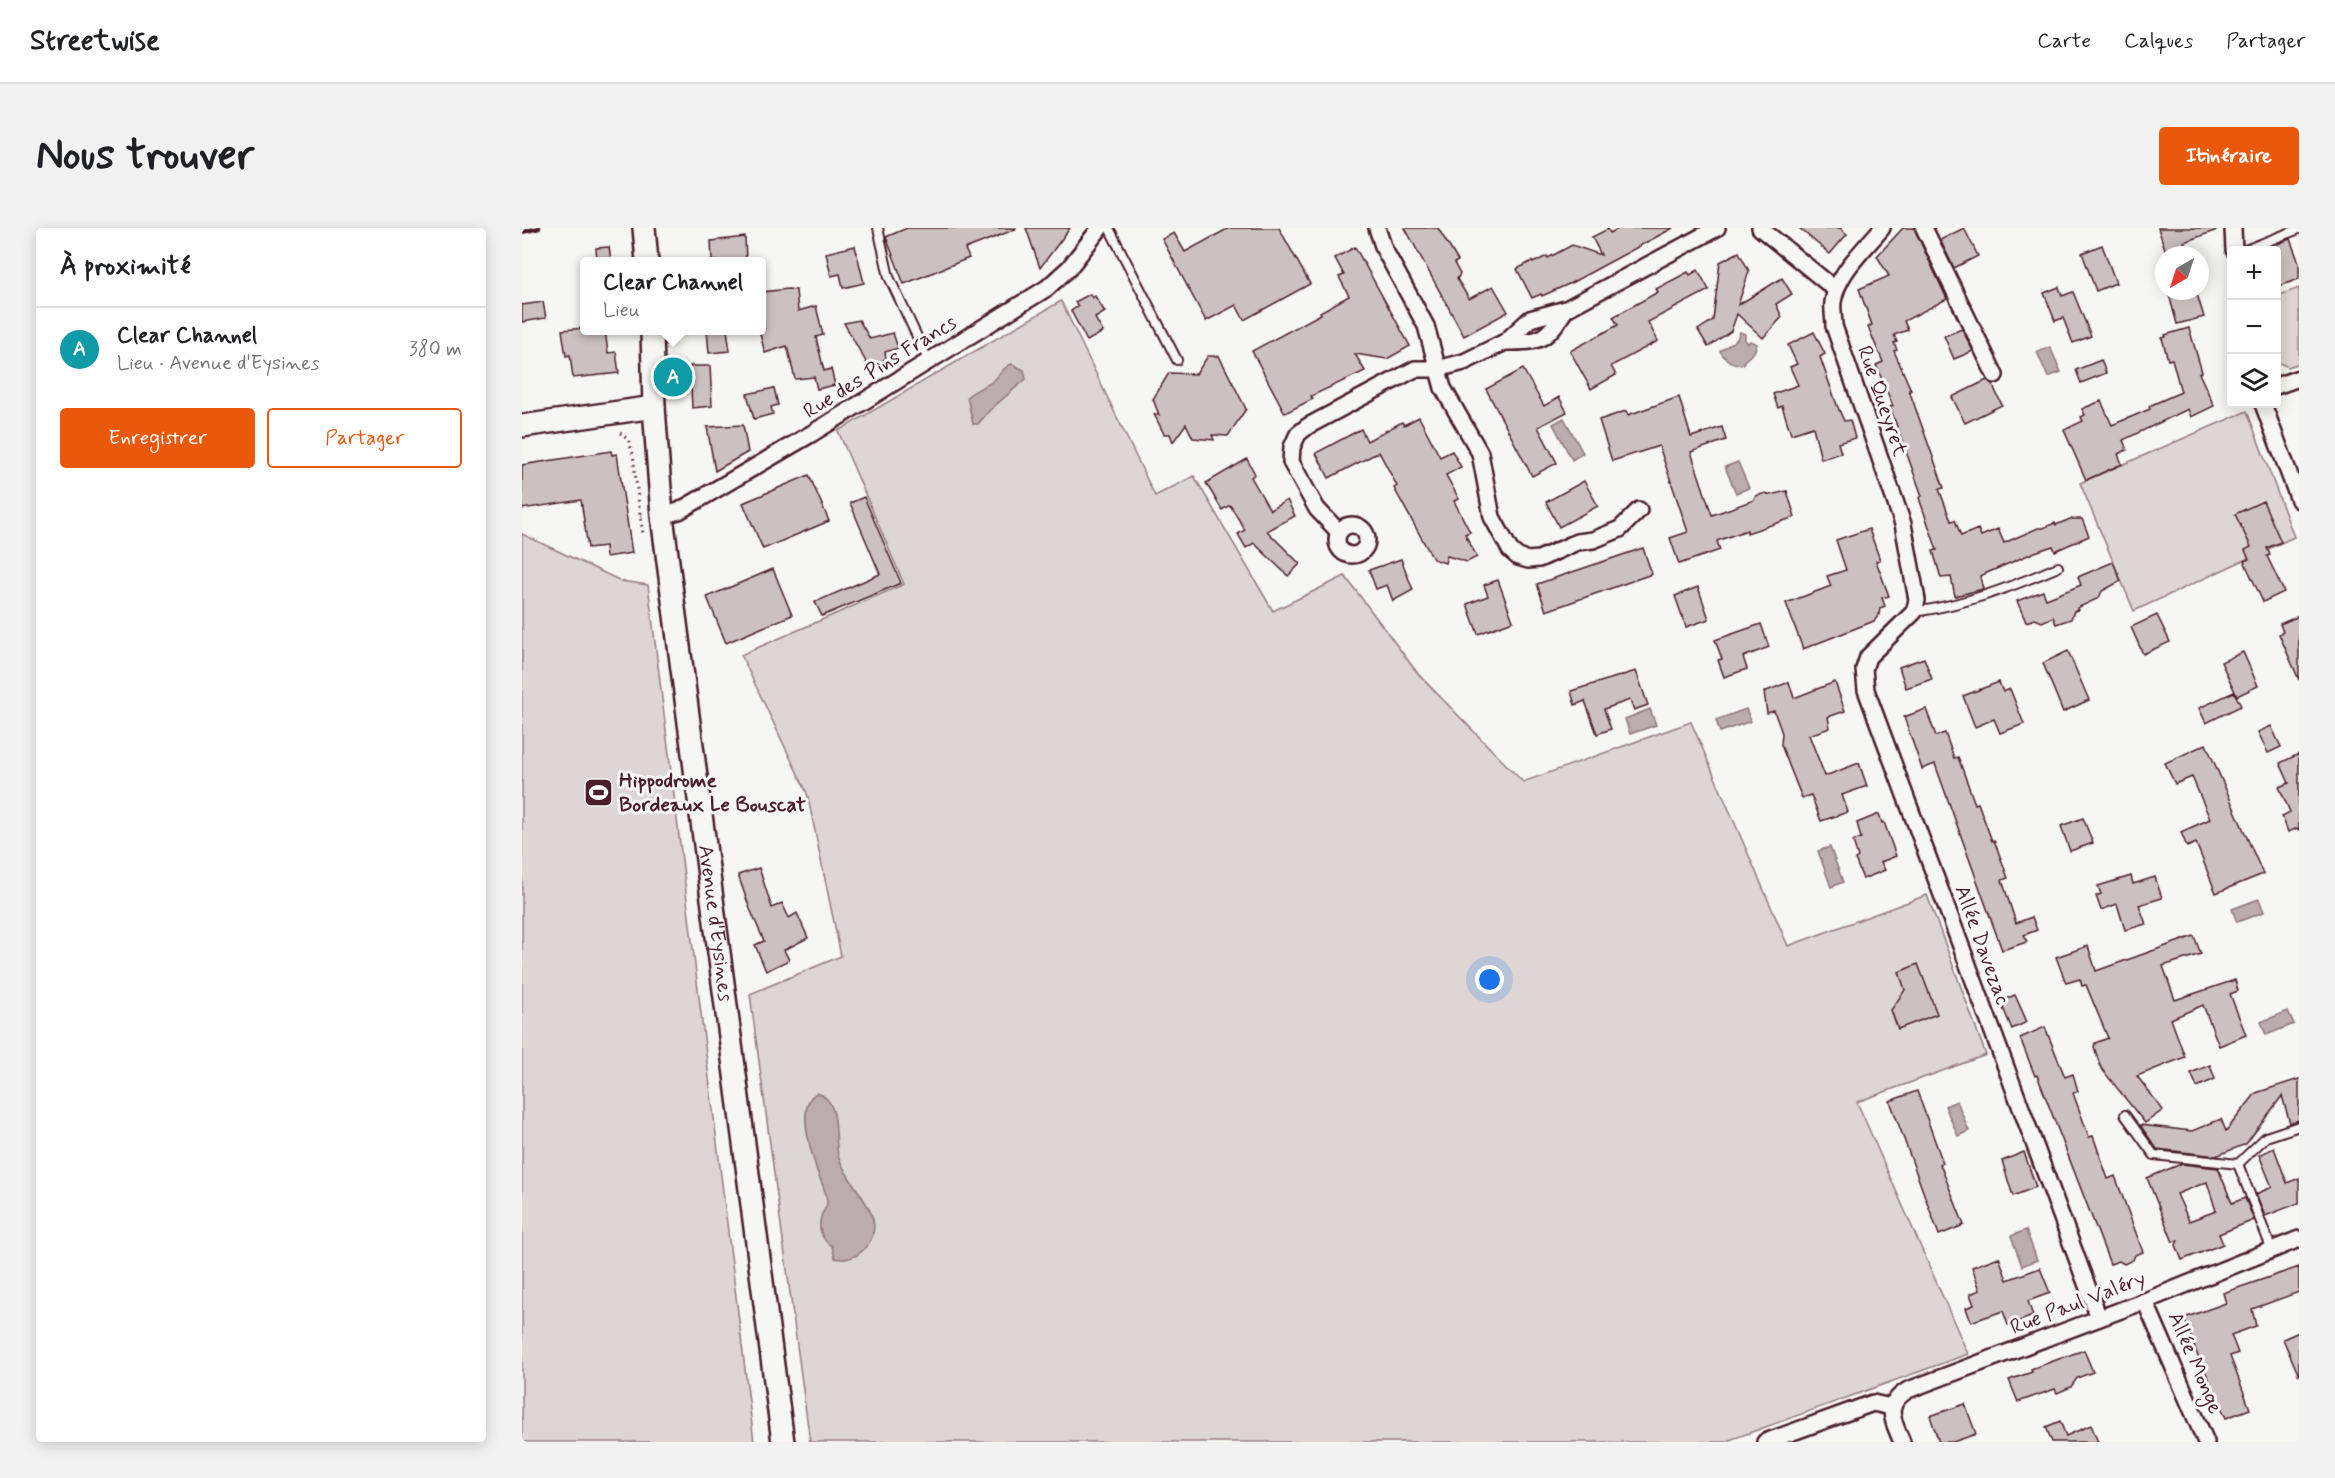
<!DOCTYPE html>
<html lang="fr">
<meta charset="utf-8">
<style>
body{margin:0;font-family:Mynerve,sans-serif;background:#f2f2f2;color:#202124}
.controls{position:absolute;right:18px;top:18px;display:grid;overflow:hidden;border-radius:6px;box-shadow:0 3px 15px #0003}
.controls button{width:54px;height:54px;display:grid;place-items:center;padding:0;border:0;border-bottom:2px solid #e0e0e0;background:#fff;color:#202124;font:30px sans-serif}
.compass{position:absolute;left:1633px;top:18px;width:54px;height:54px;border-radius:50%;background:#fff;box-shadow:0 3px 15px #0003;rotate:219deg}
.you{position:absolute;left:968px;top:752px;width:21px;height:21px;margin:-15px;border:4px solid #fff;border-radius:50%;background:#1a73e8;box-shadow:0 0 0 9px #1a73e833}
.badge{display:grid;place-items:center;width:39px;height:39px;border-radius:50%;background:#ea580c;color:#fff;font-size:20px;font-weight:700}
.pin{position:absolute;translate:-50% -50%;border:3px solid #fff;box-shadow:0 2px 6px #0006}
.popup{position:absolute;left:58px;top:29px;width:186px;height:78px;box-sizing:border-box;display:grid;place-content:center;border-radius:6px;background:#fff;filter:drop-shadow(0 2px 4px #0005);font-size:20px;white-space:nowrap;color:#757577}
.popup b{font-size:22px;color:#202124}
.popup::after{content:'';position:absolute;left:50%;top:100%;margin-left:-12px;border:12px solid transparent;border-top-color:#fff}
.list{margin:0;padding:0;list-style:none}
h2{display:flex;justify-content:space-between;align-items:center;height:78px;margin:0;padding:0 24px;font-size:26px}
h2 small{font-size:20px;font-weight:400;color:#757577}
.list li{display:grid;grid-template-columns:39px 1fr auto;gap:18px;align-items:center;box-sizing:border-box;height:84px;padding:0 24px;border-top:2px solid #e0e0e0}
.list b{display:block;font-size:22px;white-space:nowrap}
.list p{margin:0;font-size:20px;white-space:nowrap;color:#757577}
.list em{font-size:20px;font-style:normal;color:#757577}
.actions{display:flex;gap:12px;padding:18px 24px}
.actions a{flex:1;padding:14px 0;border:2px solid #ea580c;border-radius:6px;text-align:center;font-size:21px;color:#ea580c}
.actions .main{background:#ea580c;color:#fff}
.icon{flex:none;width:33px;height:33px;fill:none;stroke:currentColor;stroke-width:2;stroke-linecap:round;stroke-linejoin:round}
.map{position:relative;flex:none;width:1777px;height:1214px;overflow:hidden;border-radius:6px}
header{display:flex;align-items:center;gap:36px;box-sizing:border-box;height:84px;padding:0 30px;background:#fff;border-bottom:2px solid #e0e0e0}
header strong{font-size:28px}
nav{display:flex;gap:33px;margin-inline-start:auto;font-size:21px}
.intro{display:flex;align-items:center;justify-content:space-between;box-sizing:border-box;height:144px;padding:0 36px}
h1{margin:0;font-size:42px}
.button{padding:15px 27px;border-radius:6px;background:#ea580c;color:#fff;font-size:21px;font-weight:700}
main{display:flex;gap:36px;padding:0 36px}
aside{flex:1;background:#fff;border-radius:6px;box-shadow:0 3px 15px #0003}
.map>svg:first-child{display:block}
.green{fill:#ddd6d5;stroke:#947a80;stroke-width:1.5}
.water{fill:#bbadae;stroke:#8e747a;stroke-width:1.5}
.building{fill:#ccc1c0;stroke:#4a1f2b;stroke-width:1.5;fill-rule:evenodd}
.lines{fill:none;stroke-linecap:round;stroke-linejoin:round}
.lane-casing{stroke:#4a1f2b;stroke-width:12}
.street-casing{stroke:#4a1f2b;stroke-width:20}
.secondary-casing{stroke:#4a1f2b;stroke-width:26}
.path{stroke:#4a1f2b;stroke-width:3;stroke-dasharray:1.5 4.5;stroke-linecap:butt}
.lane{stroke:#f6f6f2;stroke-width:8}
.street{stroke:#f6f6f2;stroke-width:15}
.secondary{stroke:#f6f6f2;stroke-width:21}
.rail{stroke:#4a1f2b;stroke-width:4.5}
.labels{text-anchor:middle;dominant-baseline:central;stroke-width:6;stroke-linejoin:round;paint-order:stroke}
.street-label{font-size:21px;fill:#4a1f2b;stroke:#f6f6f2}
.poi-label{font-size:21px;font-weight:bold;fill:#4a1f2b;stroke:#f6f6f2;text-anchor:start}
</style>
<header>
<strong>Streetwise</strong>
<nav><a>Carte</a><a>Calques</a><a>Partager</a></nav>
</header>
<div class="intro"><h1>Nous trouver</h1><a class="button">Itinéraire</a></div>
<main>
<aside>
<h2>À proximité<small></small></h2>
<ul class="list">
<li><span class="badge" style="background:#0f9aa8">A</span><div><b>Clear Channel</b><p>Lieu · Avenue d'Eysines</p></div><em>380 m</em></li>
</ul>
<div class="actions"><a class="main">Enregistrer</a><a>Partager</a></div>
</aside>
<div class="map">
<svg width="1777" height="1214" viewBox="0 0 1777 1214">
<rect width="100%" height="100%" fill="#f6f6f2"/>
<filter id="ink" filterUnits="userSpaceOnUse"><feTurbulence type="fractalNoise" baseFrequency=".0167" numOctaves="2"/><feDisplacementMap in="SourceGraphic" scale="12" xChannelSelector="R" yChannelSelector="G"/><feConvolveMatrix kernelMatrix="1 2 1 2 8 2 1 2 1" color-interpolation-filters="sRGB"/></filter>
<g filter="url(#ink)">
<g class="green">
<path d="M1777 60V135L1766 139 1755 134V68Z"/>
<path d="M539 73 633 268 672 248 751 383 823 348 897 447 1001 554 1169 494 1266 718 1405 667 1464 827 1335 874 1446 1126 1202 1214H288L228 766 319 728 285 565 219 427 382 356 316 203Z"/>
<path d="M1725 183 1772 309 1612 383 1558 255Z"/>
<path d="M0 306 99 353 126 357 232 1214H0Z"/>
</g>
<g class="water">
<path d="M1218 104 1223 106V112L1226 115 1228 113 1235 116 1232 124 1222 133V136C1212 138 1203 132 1198 123L1215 111Z"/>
<path d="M1528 119 1539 144 1526 149 1515 124Z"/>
<path d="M490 136 502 142 504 151 468 182 456 196H451L445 169C453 161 463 159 471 153 478 147 481 139 490 136Z"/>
<path d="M1042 190 1061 225 1050 232 1031 196Z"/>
<path d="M1216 234 1227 260 1214 265 1203 239Z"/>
<path d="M1128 481 1134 497 1108 506 1103 491Z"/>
<path d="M1224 481 1229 493 1198 504 1194 492Z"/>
<path d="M1308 619 1321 654 1309 659 1296 623Z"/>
<path d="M1737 671 1742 684 1715 694 1710 681Z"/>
<path d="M1766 783 1772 796 1744 807 1739 794Z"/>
<path d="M295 865C319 872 312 908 316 927 325 960 375 992 339 1024 332 1030 322 1032 313 1030L310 1018C299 1012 295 999 300 986 302 982 305 979 305 974 305 963 298 952 295 943 289 924 273 875 295 865Z"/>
<path d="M1435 873 1447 903 1436 908 1423 878Z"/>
<path d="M1504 1002 1515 1032 1500 1038 1489 1008Z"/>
</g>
<g class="building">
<path d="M385 0H494V1L443 21 447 30 382 56 364 9Z"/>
<path d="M504 0H548L518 40Z"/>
<path d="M707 0H757L788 56 722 92 714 77 684 93 640 11 652 5 663 24Z"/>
<path d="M883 0H916L936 33 932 35 938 46 935 51 947 71 971 58 986 84 942 108Z"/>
<path d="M1098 0H1151L1049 55 1020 68 1019 66 1010 70 995 41 1010 33 1011 35 1025 28 1026 30 1050 17 1079 27 1070 9 1086 1 1088 5Z"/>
<path d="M1277 0H1318L1325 6 1308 26Z"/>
<path d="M1381 0H1392L1425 71 1382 93 1386 102 1372 107 1375 114 1372 115 1375 122 1372 123 1389 162H1387L1422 260 1417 261 1429 293 1433 292 1439 308 1456 301 1459 308 1476 301 1482 315 1516 300H1521L1533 295 1534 297 1548 291H1560L1567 308 1533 323 1531 318 1513 324 1458 348 1461 361 1433 368 1429 349 1419 350 1411 323 1415 322 1397 270 1400 268 1368 179 1371 178 1354 137 1361 134 1346 99 1350 97 1337 61 1367 48 1355 28Z"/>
<path d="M1442 0 1456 28 1432 40 1418 12Z"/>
<path d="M1636 0H1694L1695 2 1662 14 1666 27H1645Z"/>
<path d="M223 9 224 33H190L189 13Z"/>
<path d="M1768 11 1777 35V51L1755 59V16Z"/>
<path d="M1580 17 1594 55 1574 63 1560 25Z"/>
<path d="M333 18 342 55 321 60 318 46 309 48 304 25Z"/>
<path d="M87 19 89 33H75L74 20Z"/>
<path d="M833 19 888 118 865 131 833 126 843 143 789 168 791 171 763 185 730 123 799 86 798 84 827 68 817 49 822 47 813 30Z"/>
<path d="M1217 24 1227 43 1216 77 1260 50 1270 66 1254 76 1260 89 1241 110 1215 86 1209 103 1186 119 1176 102 1191 92 1198 34Z"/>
<path d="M1176 42 1187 62 1126 94 1136 113 1089 138 1094 147 1069 161 1048 123 1096 97 1091 89 1136 64 1134 61 1166 44 1168 47Z"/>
<path d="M1537 59 1540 68 1551 64 1569 108 1551 115 1541 90 1533 93 1522 65Z"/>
<path d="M266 61 274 62 276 83 294 78 301 107 294 109 302 143 309 141 313 157 295 161 292 149 273 151 265 118 243 125 237 102H242L240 64Z"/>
<path d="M1646 63H1674L1682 89 1655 96Z"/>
<path d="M568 66 570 70 573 68 583 84 573 90 581 104 565 113 549 83 556 78 553 74Z"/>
<path d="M21 74 24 90 0 94V77Z"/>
<path d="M337 92 348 111 371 105 376 120 363 124 364 130 348 141 322 95Z"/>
<path d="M63 100V102H83L86 125 94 124 97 145 51 150 48 127 44 128 40 102Z"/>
<path d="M1667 100 1680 144 1677 145 1692 178 1669 189 1666 181 1601 212 1605 222 1596 226 1600 236 1564 252 1542 202 1561 193 1559 189 1563 187 1560 181 1579 173 1590 197 1628 181 1627 178 1659 164 1650 131 1646 132 1640 110 1644 109 1643 107Z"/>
<path d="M1440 101 1451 123 1432 131 1422 108Z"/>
<path d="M185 102H205L208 123 187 125Z"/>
<path d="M1292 104 1303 126 1298 129 1315 177 1322 193 1328 192 1333 210 1316 215 1319 225 1299 231 1291 199 1269 206 1260 178 1256 180 1251 166 1276 157 1268 139 1275 136 1266 117Z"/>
<path d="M686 128H697L724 181 706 208 690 207 692 212 671 210 664 196 651 214 648 206H642L632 186 637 187 631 171 647 145 674 146Z"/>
<path d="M1579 132 1584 145 1559 155 1554 142Z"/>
<path d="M168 138H188L190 178 170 180Z"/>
<path d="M1001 141 1022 178 1037 169 1045 184 1016 199 1035 235 1010 248 964 161Z"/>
<path d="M1465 152 1470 156 1480 177 1443 195 1430 169Z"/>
<path d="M252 160 256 177 249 179 251 186 232 191 225 166Z"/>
<path d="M1157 169 1169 209 1200 199 1204 212 1169 224 1190 287 1232 272 1234 268 1244 265 1248 267 1265 263 1273 289 1225 305V302L1195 313 1198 322 1157 336 1148 310 1166 304 1137 218 1090 233 1077 192 1104 183 1106 187Z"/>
<path d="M897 189 918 229 930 223 939 239 924 247 937 271 932 273 948 304 943 306 955 329 945 334 925 328 923 335 911 331 872 260 875 258 857 224 807 250 794 225 839 201 845 213 880 194 882 197Z"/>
<path d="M221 197 226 224 193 243 185 199Z"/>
<path d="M89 223 90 227 95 226 110 325 84 329 83 318 66 320 59 272 0 281V237Z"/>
<path d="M725 231 733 246 729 249 748 282 765 272 773 288 745 303 778 336 766 348 732 315 724 320 716 306 723 302 708 277 700 282 684 255Z"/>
<path d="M287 247 307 293 241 321 221 275Z"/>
<path d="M1062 253 1076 278 1037 299 1024 274Z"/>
<path d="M342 269 379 355 300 388 293 374 358 346 328 275Z"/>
<path d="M1741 273 1759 314 1745 320 1748 327 1745 328 1762 364 1741 374 1722 333 1727 331 1723 322 1729 319 1713 286Z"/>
<path d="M1347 301 1358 332 1354 333 1367 368 1360 370 1363 378 1358 380 1357 387 1352 393 1281 421 1264 375 1309 358 1305 348 1324 342 1314 312Z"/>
<path d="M1121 320 1130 346 1024 383 1015 356Z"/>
<path d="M879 331 891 362 871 373 865 357 854 361 847 342Z"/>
<path d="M1591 334 1599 353 1580 363 1577 370 1555 380 1556 382 1552 383 1549 391 1534 396 1531 389 1520 394 1513 391 1504 394 1495 373 1521 363 1524 371 1537 366 1559 357 1556 349Z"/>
<path d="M251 341 270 387 204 415 185 369Z"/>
<path d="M976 352 991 393 956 406 945 376 966 368 962 357Z"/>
<path d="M1176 359 1187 391 1164 399 1153 368Z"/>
<path d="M1635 387 1648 414 1621 426 1609 399Z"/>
<path d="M1777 388V452L1757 406 1761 404 1758 396Z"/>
<path d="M1239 396 1247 419 1221 429 1225 441 1202 449 1196 432 1200 431 1193 412Z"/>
<path d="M1546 423 1567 472 1541 484 1521 435Z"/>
<path d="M1721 424 1736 458 1715 468 1699 434Z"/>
<path d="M1402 430 1410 451 1384 460 1377 439Z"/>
<path d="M1114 443 1126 477 1112 482 1108 472 1082 481 1089 501 1075 506 1063 473 1053 477 1049 463Z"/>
<path d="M1267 454 1272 470 1313 454 1323 483 1306 489 1308 500 1287 507 1303 548 1337 535 1345 558 1320 567 1326 584 1299 593 1289 567 1280 570 1259 517 1260 505 1252 483 1245 485 1242 464Z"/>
<path d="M1477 454 1481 464 1488 461 1502 496 1478 505 1472 491 1453 499 1441 468Z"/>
<path d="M1712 464 1719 478 1684 495 1677 480Z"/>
<path d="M1404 481 1414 508 1423 505 1432 530 1436 529 1453 576 1456 575 1470 613 1472 612 1486 650 1480 652 1494 695 1510 689 1515 702 1502 707 1505 714 1480 722 1413 536 1400 541 1382 489Z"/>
<path d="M1749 498 1759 519 1746 525 1736 504Z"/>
<path d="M1684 516 1741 646 1694 665 1674 615 1665 619 1659 604 1688 591 1670 549 1653 556 1643 535Z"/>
<path d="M1777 526V603L1776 600 1766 604 1760 588 1768 584 1757 559 1767 555 1758 535Z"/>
<path d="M1357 586 1360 595 1362 594 1374 628 1359 634 1363 642 1341 651 1333 631 1336 629 1331 613 1339 610 1335 595Z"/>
<path d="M1561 590 1571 615 1548 623 1539 598Z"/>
<path d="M237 640 250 680 260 675 267 690 275 685 286 710 262 722 267 732 244 743 233 717 242 713 228 681 216 647Z"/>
<path d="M1609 648 1611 656 1633 649 1640 670 1617 677 1624 696 1603 702 1595 676 1579 682 1574 668 1579 666 1576 658Z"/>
<path d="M1672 708 1679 726 1641 738 1653 772 1713 752 1716 763 1708 766 1724 807 1697 818 1681 777 1649 791 1663 829 1615 848 1641 882 1623 895 1579 840 1572 819 1573 815 1586 810 1564 757 1560 758 1558 751 1544 755 1534 729 1566 718 1574 743Z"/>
<path d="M1396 736 1415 786 1376 801 1369 782 1383 762 1377 744Z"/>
<path d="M1493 767 1505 794 1490 801 1478 773Z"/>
<path d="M1523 799 1543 849 1551 846 1556 863 1551 865 1567 909 1571 908 1586 951 1593 948 1621 1024 1613 1027 1611 1032 1602 1036 1597 1033 1588 1036 1515 847 1513 848 1498 810Z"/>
<path d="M1688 837 1693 851 1675 859 1669 845Z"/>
<path d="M1777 851V892L1768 895 1760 868 1724 916 1694 928 1635 921 1618 897 1670 903 1699 891 1704 903 1734 865Z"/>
<path d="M1395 863 1421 935 1418 936 1442 997 1417 1007 1368 873Z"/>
<path d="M1752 920 1765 955 1777 950V975L1743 988 1734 966 1750 959 1737 927Z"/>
<path d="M1502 924 1514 959 1491 968 1480 933Z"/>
<path d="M1659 936 1696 940 1710 975 1723 970 1732 992 1697 1006 1701 1016 1660 1032 1654 1017 1656 1012 1651 1014 1625 950ZM1685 954 1694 983 1667 993 1655 966Z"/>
<path d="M1477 1029 1485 1052 1518 1040 1528 1065 1506 1073 1511 1088 1486 1097 1481 1083 1449 1094 1444 1080 1452 1077 1448 1066 1458 1062 1450 1039Z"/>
<path d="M1777 1039V1064L1730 1081 1734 1098 1709 1107 1716 1125 1708 1128 1728 1181 1704 1190 1699 1179 1697 1180 1682 1139 1680 1140 1662 1090 1704 1075 1701 1065Z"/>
<path d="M1777 1104V1148L1761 1111Z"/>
<path d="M1562 1122 1571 1144 1555 1150 1549 1159 1535 1165 1533 1161 1496 1174 1487 1152 1510 1144 1509 1141Z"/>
<path d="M1443 1176 1454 1206 1431 1214H1417L1408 1188Z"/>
<path d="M1538 1193 1544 1208 1569 1197 1576 1214H1530L1524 1199Z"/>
</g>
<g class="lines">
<defs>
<g id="lane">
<path d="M356 0 367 49 407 134"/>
<path d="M587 0 655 132"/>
<path d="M1723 22 1777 1"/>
<path d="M1392 384C1443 377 1489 359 1536 339"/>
<path d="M1603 887 1632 927 1716 936 1750 1022"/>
<path d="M1716 936 1744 909 1777 898"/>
</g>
<g id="street">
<path d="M855 0 862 21 904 98 921 160 958 225 970 289 988 322 996 329 1006 332 1017 331 1055 314 1071 312 1098 301 1117 282"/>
<path d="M1238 0 1314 62"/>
<path d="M1360 0C1342 22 1315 45 1311 74 1310 82 1312 90 1312 98L1381 296 1395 372 1392 384 1346 429 1342 441 1344 462 1577 1090"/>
<path d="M1402 0 1473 147"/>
<path d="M1711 0 1712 22"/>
<path d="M983 114C1022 114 1023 112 1044 81"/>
<path d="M1754 158 1777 150"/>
<path d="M1741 176 1777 272"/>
<path d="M140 288 157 283 289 206 525 60 547 40 578 0"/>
<circle cx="830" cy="312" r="15"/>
<path d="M817 304 795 281 769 234 770 219 776 206 786 198 893 141H915L942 134 983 114 1008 91 1044 81 1195 0"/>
<path d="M1623 1073 1684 1214"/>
<path d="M1243 1214 1351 1175 1369 1179"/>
<path d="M1380 1214C1371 1192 1361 1177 1386 1162L1623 1073 1777 1011"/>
</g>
<g id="secondary">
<path d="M122 0 125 33"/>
<path id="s1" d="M130 102 132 179 140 288 261 1214"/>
<path d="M0 198 132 179"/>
</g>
</defs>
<use href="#lane" class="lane-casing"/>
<use href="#street" class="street-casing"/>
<use href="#secondary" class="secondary-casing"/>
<g class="path">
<path d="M98 205 106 211 111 226 118 287"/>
<path d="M120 287H118L121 306"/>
</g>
<use href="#lane" class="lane"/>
<use href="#street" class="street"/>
<use href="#secondary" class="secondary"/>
<path class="rail" d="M0 4 17 0"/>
</g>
</g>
<defs>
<symbol id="stadium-square" viewBox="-11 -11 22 22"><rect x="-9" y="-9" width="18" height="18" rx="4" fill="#4a1f2b" stroke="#f6f6f2"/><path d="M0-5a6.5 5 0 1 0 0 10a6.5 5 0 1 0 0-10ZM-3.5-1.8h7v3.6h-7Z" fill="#fff"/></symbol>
</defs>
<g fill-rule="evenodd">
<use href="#stadium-square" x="60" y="548" width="33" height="33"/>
</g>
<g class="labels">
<g class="street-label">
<text transform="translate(358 139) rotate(-32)">Rue des Pins Francs</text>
<text transform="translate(1360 173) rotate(71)">Rue Queyret</text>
<text stroke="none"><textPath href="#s1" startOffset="597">Avenue d'Eysines</textPath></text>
<text transform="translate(1460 717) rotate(70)">Allée Davezac</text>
<text transform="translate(1556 1075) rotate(-21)">Rue Paul Valéry</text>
<text transform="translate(1673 1135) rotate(67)">Allée Monge</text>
</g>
<g class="poi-label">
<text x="97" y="553">Hippodrome<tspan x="97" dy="24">Bordeaux Le Bouscat</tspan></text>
</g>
</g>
</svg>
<div class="controls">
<button>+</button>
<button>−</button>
<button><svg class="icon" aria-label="layers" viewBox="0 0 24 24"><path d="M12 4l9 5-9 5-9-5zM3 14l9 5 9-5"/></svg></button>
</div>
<svg class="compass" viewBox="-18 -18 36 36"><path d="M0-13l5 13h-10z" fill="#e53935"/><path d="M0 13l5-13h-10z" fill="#757577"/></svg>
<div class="you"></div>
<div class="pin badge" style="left:151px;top:149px;background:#0f9aa8">A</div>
<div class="popup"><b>Clear Channel</b>Lieu</div>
</div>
</main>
